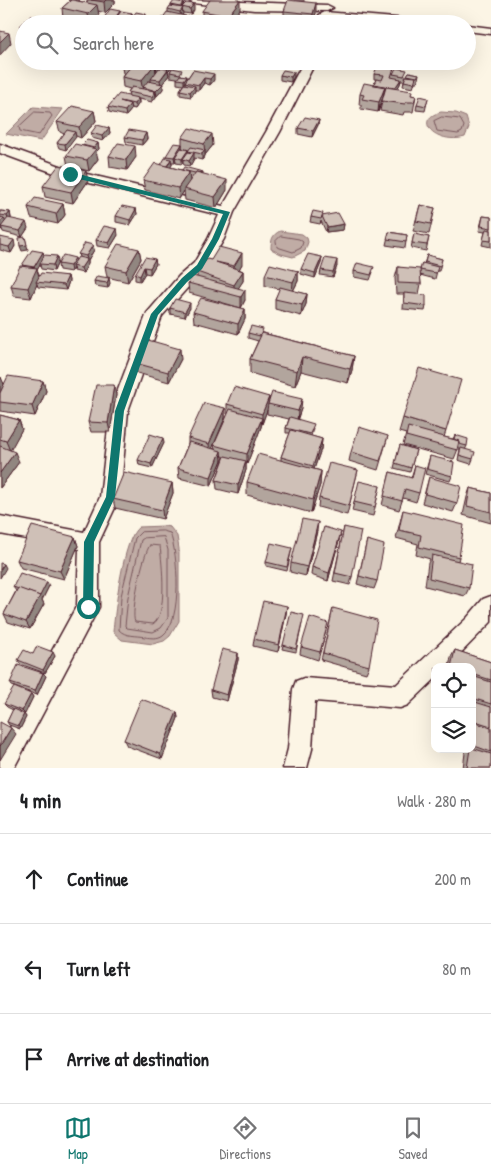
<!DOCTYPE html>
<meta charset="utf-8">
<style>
body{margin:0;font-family:"Patrick Hand",sans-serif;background:#f2f2f2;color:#202124}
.controls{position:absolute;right:15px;bottom:15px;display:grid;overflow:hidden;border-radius:10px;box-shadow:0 5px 20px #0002}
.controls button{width:45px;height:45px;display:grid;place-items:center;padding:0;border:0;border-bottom:1px solid #e0e0e0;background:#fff;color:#202124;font:25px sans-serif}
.stop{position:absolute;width:15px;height:15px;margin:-11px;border:4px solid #0f766e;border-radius:50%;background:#fff}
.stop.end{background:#0f766e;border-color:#fff;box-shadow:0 1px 5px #0008}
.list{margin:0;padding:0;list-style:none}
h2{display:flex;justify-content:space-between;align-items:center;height:65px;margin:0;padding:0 20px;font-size:21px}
h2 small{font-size:16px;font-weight:400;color:#757577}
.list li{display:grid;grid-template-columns:32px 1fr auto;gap:15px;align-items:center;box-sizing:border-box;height:90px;padding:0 20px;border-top:1px solid #e0e0e0}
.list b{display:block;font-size:19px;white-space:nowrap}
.list em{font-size:16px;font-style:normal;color:#757577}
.icon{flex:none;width:28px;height:28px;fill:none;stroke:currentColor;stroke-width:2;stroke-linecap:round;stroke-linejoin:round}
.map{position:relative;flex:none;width:491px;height:768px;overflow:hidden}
.search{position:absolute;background:#fff;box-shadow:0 5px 20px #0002;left:15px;right:15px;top:15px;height:55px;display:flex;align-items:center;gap:12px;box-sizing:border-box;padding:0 18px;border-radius:28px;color:#757577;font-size:19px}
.sheet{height:335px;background:#fff}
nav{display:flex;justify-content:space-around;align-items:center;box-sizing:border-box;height:70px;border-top:1px solid #e0e0e0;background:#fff;font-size:14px;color:#757577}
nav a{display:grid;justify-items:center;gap:2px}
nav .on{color:#0f766e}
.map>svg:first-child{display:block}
.water{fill:#c0aca5;stroke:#917474}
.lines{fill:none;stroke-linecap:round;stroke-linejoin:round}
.shore{stroke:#79575c;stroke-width:1}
.street-casing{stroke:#4a1f2b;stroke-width:3}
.street{fill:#fcf5e5;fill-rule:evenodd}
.wall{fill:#b2a59d;stroke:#4a1f2b}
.shaded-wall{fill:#918680;stroke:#4a1f2b}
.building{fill:#cfc0b7;stroke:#4a1f2b}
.route{fill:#0f766e}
</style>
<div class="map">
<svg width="491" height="768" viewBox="0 0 491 768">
<rect width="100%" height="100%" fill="#fcf5e5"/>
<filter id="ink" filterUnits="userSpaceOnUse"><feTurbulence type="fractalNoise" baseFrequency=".02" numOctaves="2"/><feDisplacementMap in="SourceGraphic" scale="10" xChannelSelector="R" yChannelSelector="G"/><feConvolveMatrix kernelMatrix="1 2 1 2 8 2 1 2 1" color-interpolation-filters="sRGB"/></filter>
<g filter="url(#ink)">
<g class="water">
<path d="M33 107 63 109 41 141 6 134Z"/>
<path d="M441 112 456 113 466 117 469 127 465 137C437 145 411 120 441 112Z"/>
<path d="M280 231 302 234 307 238 308 242 305 251 293 257 281 254 271 249C271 240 272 235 280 231Z"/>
<path d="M164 526 170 527 177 536 179 549V621L170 636 164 641 153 644 122 640 113 632C115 611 123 538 139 527Z"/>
</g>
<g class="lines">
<g class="shore">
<path d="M35 112 50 113 52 116 39 135 20 131 19 127Z"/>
<path d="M442 117 460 119 464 126 462 132 458 134 437 131 434 121Z"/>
<path d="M281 236 299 239 303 242 301 248 293 252 277 247 276 241Z"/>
<path d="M163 531 170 533C178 554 183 620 163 635 158 639 151 638 145 637 135 635 126 637 119 630L121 596 135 538 141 532Z"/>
<path d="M164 537 168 550V618L161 628 153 632 127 628 125 626 128 597 141 540 144 538Z"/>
<path d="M150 545 160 546C162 563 168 615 153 624L135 622C130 613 143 554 150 545Z"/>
</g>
<defs>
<g id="street">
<path d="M187 0 327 5 333 8 327 11 254 10 193 3Z"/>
<path d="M325 12 430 21 436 24H387L321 17 319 15Z"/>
<path d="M467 25 491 28V34L467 31Z"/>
<path d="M304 61H316L280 132 234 212 224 239 205 271 191 284 162 316 128 411 120 497 99 542V607L14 768H0V746L77 605 79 549 0 534V516L84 532 100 497 110 411 147 313 179 276 194 263 208 239 219 215 65 177 0 153V144L74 171 223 206 266 132Z"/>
<path d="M491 596V622L447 667H435V679L408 705 400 708 315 701 312 749 307 768H283L288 749 293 689 296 681 304 678 396 685 467 618 483 599Z"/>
</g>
</defs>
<use href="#street" class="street-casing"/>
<use href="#street" class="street"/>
</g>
<g class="wall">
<path d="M68 0H80L79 1 87 3V0H115V3L105 13 98 11 99 15 90 24H87L63 19 62 8 70 1Z"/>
<path d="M294 0H304V2L316 13 312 24 284 21V11Z"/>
<path d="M184 3V5L194 10 191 14 183 13 182 15 186 19 197 23V21L202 19V11L240 9 230 24 212 23V24H100L120 11V13H132V17L146 23 162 20V19L168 12V9L171 6V5Z"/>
<path d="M30 16 42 18 43 23 24 24V31H21L20 26Z"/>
<path d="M123 61H162V64L170 63V69L168 71 169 75 162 84 163 89 157 96H156V97L152 102 139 99V103L135 109 131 108V110L126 116 109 112 108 107 129 96 128 92 130 89 123 87 122 77 124 74 123 73 121 63Z"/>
<path d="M172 68 187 79 193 70 214 80 210 85 204 83 199 90H195V91L191 97 180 95V90L183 85 177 84V78L170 77V72Z"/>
<path d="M409 72 419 74 418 79 417 82H415L413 88 403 86 404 81Z"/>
<path d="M393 73 406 76 404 81H401L400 84 397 89 411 95 416 96 413 112H404L403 115 380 111 382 101 378 112 361 109V105H359L360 94 374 85 376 79H374V74Z"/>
<path d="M280 75 294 77 291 82 280 80Z"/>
<path d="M428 98 425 111 416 110 417 104Z"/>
<path d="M94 111 96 121 81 138 76 136 66 150 59 148 57 143 64 134 60 132 57 122Z"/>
<path d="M319 120 318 125 312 137 298 134V128Z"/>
<path d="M109 128 110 133 103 141 92 138 91 133Z"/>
<path d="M146 133 147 139 142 145 126 142 125 137Z"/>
<path d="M182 138 213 145 205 155V156L202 160 194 158 190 166 184 165 183 163 182 164 176 163V161L175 162H172V165L170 167 182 170 203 172V174L227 190 216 208 185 200 184 191 179 199 145 190 143 180 161 165 166 158V156L182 149 188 150V152L189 150 182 148Z"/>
<path d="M98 143 99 149 96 152 98 159 89 171 68 166 66 156 82 145Z"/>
<path d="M109 156 136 157 127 170 110 167Z"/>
<path d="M88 181 73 203 45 197 43 186Z"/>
<path d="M63 204 65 215 58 224 31 218 28 207Z"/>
<path d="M420 205 435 208 429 234 413 231Z"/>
<path d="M136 209 137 214 130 225 116 222V216Z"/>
<path d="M0 211 10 212 11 218V219L28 228 22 237 3 232 2 229 0 231Z"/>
<path d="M323 216 344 224 343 230 326 232 321 221 320 224 310 222 311 217Z"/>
<path d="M483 216 491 217V247L482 245 485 232 479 231Z"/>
<path d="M389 232 407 235 405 248 386 245Z"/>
<path d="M414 234 429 237 426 251 411 248Z"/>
<path d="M118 235 110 248 97 246 96 240Z"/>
<path d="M0 237 15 246 11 253 0 250Z"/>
<path d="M93 245 94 250 88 260V264L83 273 74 271 73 268 71 272 59 270 58 264 76 261 79 257 78 254Z"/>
<path d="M139 249 141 259 128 282 107 277 105 266Z"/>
<path d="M43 252 44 255 58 262 54 271 41 269 40 265 37 270 39 276H68L69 281 66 290 38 287 37 284 31 298 14 296 11 286 23 267 22 265Z"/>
<path d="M427 255 442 259 439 271H437L435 279 420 275 421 284 419 294 426 306 425 311 403 309 404 294H396L395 278 398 267 420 271 422 263 424 264Z"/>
<path d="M322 257 321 263 315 278 301 274V269Z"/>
<path d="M155 259 156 264 150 274 145 273 140 281 135 280V274Z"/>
<path d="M211 260 242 264 239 269 243 271V281L238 288 245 300 241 308 189 293 188 283 197 277V272Z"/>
<path d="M337 266 333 277 320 275 321 270Z"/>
<path d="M298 271V281L293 291 307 294 306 304 301 316 275 309V299L280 289 265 286V275Z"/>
<path d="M354 271 373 272 370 280 354 277Z"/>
<path d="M94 281 110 283 108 288 95 286Z"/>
<path d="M170 308H190L185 317 170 314Z"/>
<path d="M245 309V319L238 334 194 322 193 312Z"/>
<path d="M248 333H263L354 356 352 370 348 383 301 371 295 386 250 373V359L258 341 248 338Z"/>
<path d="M181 359 169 382 137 373 135 363Z"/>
<path d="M0 377 4 384 43 381 46 391 35 416 0 411Z"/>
<path d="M116 395 110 432H91L88 422Z"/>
<path d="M269 397V400L301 409 297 419 313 428 311 436 322 439 321 449 314 469 321 471 320 485 311 513 247 495V482L281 460V457L290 433H286V428L289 419 267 414V410L262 424 261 427 247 464H246V470L238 494 217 489 216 480 224 457 222 456V460L211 486 179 478 178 468 188 444V438L225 408V418L212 448 215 449 214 445 228 414H227V404Z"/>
<path d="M0 415 19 420 22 429 10 450 19 462 0 488Z"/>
<path d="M403 418 446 431 444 437 453 439 455 435 467 446 465 450 473 459 471 464 458 460 460 449H458L454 459 403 445 406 434 399 432Z"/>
<path d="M388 436 378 470 349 461 351 452Z"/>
<path d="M164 443 152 468 139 465 138 460Z"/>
<path d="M400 445 416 450 410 472 394 468Z"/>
<path d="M430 456 452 476 450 481 425 474Z"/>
<path d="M415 465 419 493 416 502 403 498 399 510 382 505 390 472 411 478Z"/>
<path d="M358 470 347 515 318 507 319 498Z"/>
<path d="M429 477 457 503 453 512 422 503Z"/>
<path d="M172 483 173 493 163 519 115 508 113 499Z"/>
<path d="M380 486 373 516 352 511 354 502Z"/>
<path d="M470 488 491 493V523L463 515 467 497Z"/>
<path d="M403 510 459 557 458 561 469 588 465 596 425 586 428 563 430 559 416 555 418 544 396 538Z"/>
<path d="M344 527 352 577 350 585 333 581Z"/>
<path d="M317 531 306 576 290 572 291 563Z"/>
<path d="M341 532 328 581 311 575 312 567Z"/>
<path d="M75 537 78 546 64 579 21 568 17 560Z"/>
<path d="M367 540 377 581 374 589 357 584Z"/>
<path d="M292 548 287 571 266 566V562Z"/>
<path d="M49 586 42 600 44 604 30 629 8 622 4 614 16 591 13 587Z"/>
<path d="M287 606 286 614 278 652 253 646 254 639Z"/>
<path d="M333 608 369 666 366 673 321 660Z"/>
<path d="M303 619 296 652 282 649 283 645Z"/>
<path d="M326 631 318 660 300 654 301 647Z"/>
<path d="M455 650 491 662V768H463L465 753 467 751 466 749H472V667H449L451 657Z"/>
<path d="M238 653V660L227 701 212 697 211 690Z"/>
<path d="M33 654 55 656 45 673 20 664 18 660Z"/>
<path d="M43 673 46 676 37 695 12 686 10 683Z"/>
<path d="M31 694 33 697 24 714 26 717 20 729 9 725 7 722 13 710 7 707 4 704Z"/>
<path d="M177 712 178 718 162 759 127 746 124 740Z"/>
</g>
<g class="shaded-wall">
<path d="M106 0H115V3L105 13 104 2Z"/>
<path d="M240 0V9L230 24H228V16Z"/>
<path d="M184 3V8L182 7 183 14 181 17 180 12 181 10V7Z"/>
<path d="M316 3V13L312 24 313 14Z"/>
<path d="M194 4V10L191 14 190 9Z"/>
<path d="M97 5 99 15 90 24 88 14Z"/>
<path d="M120 11 121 21 119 24H111Z"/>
<path d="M132 13V24H124Z"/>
<path d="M146 14V24H138Z"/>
<path d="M186 16V21L184 22V24H180V22Z"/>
<path d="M42 18V24H36Z"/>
<path d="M194 18 195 23 194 24H190Z"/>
<path d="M9 33 11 43 0 55V42Z"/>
<path d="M157 61H162V66H160L161 68 157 73 156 62Z"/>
<path d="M170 63V69L168 71 169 75 161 86 160 80 168 70 167 67Z"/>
<path d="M155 64 156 74 151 79V81L145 88 143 87V91L141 81Z"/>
<path d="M294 72V77L291 82V77Z"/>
<path d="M214 74V80L210 85V79Z"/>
<path d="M187 76V82H185V84L184 86V80Z"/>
<path d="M204 78V83L199 90V85Z"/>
<path d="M401 79 400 84 395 93V88Z"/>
<path d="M163 84V89L157 96 156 91Z"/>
<path d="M195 86V91L191 97 190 92Z"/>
<path d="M385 87 383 97 378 112 379 102Z"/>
<path d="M155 91 156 97 152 102V97Z"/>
<path d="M138 98 139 103 135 109 134 104Z"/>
<path d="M130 104 131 110 126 116 125 111Z"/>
<path d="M94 111 96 121 81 138 79 127Z"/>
<path d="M319 120 318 125 312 137 313 131Z"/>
<path d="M109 128 110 133 103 141 102 136Z"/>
<path d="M75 132 76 137 66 150 65 144Z"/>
<path d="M146 133 147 139 142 145V140Z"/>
<path d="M212 134 213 145 205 155 204 144Z"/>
<path d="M98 143 99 149 96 152 98 159 89 171 87 160 92 151Z"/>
<path d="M182 144V150L175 157 176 161 175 162 174 157Z"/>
<path d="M135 146 136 157 127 170 126 160Z"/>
<path d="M188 150V155L183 159V163L182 164V159Z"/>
<path d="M205 150V156L202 160V154Z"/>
<path d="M194 153V159L190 166 189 161Z"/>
<path d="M171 159 172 165 166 175V169Z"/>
<path d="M86 171 88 181 73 203 71 192Z"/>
<path d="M189 172 190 182 184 189V191L179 199 178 188Z"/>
<path d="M227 180V190L216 208 215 197Z"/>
<path d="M63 204 65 215 58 224 56 214Z"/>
<path d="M136 209 137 214 130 225V220Z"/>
<path d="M10 212 11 218 9 222 7 216Z"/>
<path d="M4 218 6 223 1 227 2 229 0 231V223Z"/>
<path d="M26 222 28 228 22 237 20 231Z"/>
<path d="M344 224 343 230 326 232 327 227Z"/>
<path d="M117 229 118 235 110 248 109 243Z"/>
<path d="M25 237 28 250 22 251 20 246Z"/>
<path d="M14 240 15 246 11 253 9 247Z"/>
<path d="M93 245 94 250 88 260V264L83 273 81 268 87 259 86 256Z"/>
<path d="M139 249 141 259 128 282 126 271Z"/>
<path d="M43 252 45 258 40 264V265L37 270 40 279 36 282 37 284 31 298 28 288 34 267Z"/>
<path d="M242 253V264L235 277 234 266Z"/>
<path d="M57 256 58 262 54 271 53 265Z"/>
<path d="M322 257 321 263 315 278V273Z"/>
<path d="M75 258 76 263 72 266 73 268 71 272 70 266Z"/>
<path d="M155 259 156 264 150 274V268Z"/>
<path d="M337 260V266L333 277V272Z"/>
<path d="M144 267 145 273 140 281V276Z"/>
<path d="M243 271V281L234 295V285Z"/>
<path d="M298 271V281L292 293 293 282Z"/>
<path d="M68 276 69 281 66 290 64 285Z"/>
<path d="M109 278 110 283 108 288 107 283Z"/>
<path d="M245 290V300L241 308V297Z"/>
<path d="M307 294 306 304 301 316 302 305Z"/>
<path d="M190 303V308L185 317V312Z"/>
<path d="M245 309V319L238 334V324Z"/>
<path d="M180 349 181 359 169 382 168 372Z"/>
<path d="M354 356 352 370 348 383 350 369Z"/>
<path d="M302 357 301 371 295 386 297 371Z"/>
<path d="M1 377 5 387 0 398V380Z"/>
<path d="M43 381 46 391 35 416 32 406Z"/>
<path d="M114 385 116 395 110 432 108 423Z"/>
<path d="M269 397V404H268L267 410 262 424V414Z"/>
<path d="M302 399 301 409 297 421 298 411Z"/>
<path d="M225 408V418L210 454 209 444Z"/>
<path d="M262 418 261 427 247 464V454Z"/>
<path d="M19 420 22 429 10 451 6 441Z"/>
<path d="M163 438 164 443 152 468 151 464Z"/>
<path d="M322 439 321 449 312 475 313 466Z"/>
<path d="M221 451 222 460 211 486V477Z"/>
<path d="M15 452 19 462 0 488V473Z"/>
<path d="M246 461V470L238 494V485Z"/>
<path d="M321 471 320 485 311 513 313 500Z"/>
<path d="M172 483 173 493 163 519 162 510Z"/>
<path d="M318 522 317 531 306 576 307 567Z"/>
<path d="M341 532 339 541 328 581 329 573Z"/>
<path d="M75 537 78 546 64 579 60 571Z"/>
<path d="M4 564 6 568 0 578V570Z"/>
<path d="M47 582 49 586 42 600 44 604 30 629 26 622Z"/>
<path d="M287 606 286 614 278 652 279 645Z"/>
<path d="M53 652 55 656 45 673 43 670Z"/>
<path d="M238 653V660L227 701V695Z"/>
<path d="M43 673 46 676 37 695 35 691Z"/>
<path d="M31 694 33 697 25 714 22 711Z"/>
<path d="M177 712 178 718 162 759 160 754Z"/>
<path d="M24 714 26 717 20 729 18 726Z"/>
<path d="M11 728 16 734 0 760V746Z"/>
</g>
<g class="building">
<path d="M71 0H73L97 5 88 14 62 8Z"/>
<path d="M91 0H106L104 2Z"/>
<path d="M210 0H240L228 16 202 11Z"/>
<path d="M288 0 316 3 313 14 284 11Z"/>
<path d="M174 1 184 3 181 7 171 5Z"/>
<path d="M186 3 194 4 190 9 182 7Z"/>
<path d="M170 6 183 8 180 12 168 9Z"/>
<path d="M110 9 120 11 111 24H100Z"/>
<path d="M121 11 132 13 124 24H112Z"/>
<path d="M136 12 146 14 138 24H127Z"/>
<path d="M167 12 186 16 180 22 162 19Z"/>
<path d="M30 16 42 18 36 24H24V26H20Z"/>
<path d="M188 16 194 18 190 23 184 22Z"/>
<path d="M199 18 212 21 210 23 197 21Z"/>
<path d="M156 19 171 22 169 24H165V23L154 21Z"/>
<path d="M149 20 165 23 164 24H146Z"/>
<path d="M0 31 9 33 0 42Z"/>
<path d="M123 61H141L155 64 141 81 122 77 132 65 121 63Z"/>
<path d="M163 62 170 63 167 67 160 66Z"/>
<path d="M378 65 394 68 391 77 401 79 395 88 374 84 376 79 382 80 384 75 374 74Z"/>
<path d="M159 68 168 69 160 80 151 79Z"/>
<path d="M172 68 182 70 180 74 170 72Z"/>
<path d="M396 68 407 70 404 76 393 74Z"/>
<path d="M193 70 214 74 210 79 204 78 199 85 185 82Z"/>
<path d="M283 70 294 72 291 77 280 75Z"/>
<path d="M409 72 419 74 417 77 407 75Z"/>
<path d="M180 75 187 76 184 80 177 79Z"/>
<path d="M406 76 416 77 414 83 404 81Z"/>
<path d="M148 81 163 84 156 91 143 87Z"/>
<path d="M364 83 385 87 379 102 362 99 364 95 360 94Z"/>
<path d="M184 84 195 86 190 92 180 90Z"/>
<path d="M132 87 155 91 152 97 128 92Z"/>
<path d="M386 87 412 91 411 95 416 96 414 102H406L405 104 382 101Z"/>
<path d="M119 94 138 98 134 104 120 101 130 104 125 111 108 107Z"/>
<path d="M420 96 428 98 426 106 417 104Z"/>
<path d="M72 106 94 111 79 127 57 122Z"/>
<path d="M305 117 319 120 313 131 298 128Z"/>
<path d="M97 125 109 128 102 136 91 133Z"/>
<path d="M189 128 212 134 204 144 182 138Z"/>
<path d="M67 130 75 132 65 144 57 143Z"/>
<path d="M129 130 146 133 142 140 125 137Z"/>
<path d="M87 140 98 143 94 148 82 145Z"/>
<path d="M118 143 135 146 126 160 109 156Z"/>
<path d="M174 143 182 144 174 157 166 156Z"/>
<path d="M75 144 96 149 87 160 66 156Z"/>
<path d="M191 147 205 150 202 154 188 151Z"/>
<path d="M181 148 188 150 182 159 175 157Z"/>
<path d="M188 152 194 153 189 161 183 159Z"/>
<path d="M165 158 171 159 167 166 161 165Z"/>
<path d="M155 163 189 172 178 188 143 180Z"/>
<path d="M59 165 86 171 71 192 43 186Z"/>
<path d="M184 167 203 172 201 173 196 172 195 173 182 170Z"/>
<path d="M196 172 227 180 215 197 184 189Z"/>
<path d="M35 198 63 204 56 214 28 207Z"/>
<path d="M420 205 435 208 431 224 416 221Z"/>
<path d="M122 206 136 209 130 220 116 216Z"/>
<path d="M0 211 10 212 7 216 0 215Z"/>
<path d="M313 211 323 213 321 219 311 217Z"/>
<path d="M338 213 344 224 327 227 322 216Z"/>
<path d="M483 216 491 217V228L481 226Z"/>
<path d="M0 217 4 218 0 223Z"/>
<path d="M8 218 26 222 20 231 1 227Z"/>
<path d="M104 226 117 229 109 243 96 240Z"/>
<path d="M486 229 491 230V241L483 240Z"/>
<path d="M389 232 407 235 406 242 387 239Z"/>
<path d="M414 234 429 237 427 245 412 243Z"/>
<path d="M0 237 14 240 9 247 0 245Z"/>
<path d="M25 237 27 245 20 246 19 238Z"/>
<path d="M85 243 93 245 86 256 78 254Z"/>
<path d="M118 244 139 249 126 271 105 266Z"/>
<path d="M219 247 242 253 234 266 216 262 243 271 234 285 197 272 207 259 211 260Z"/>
<path d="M32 250 43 252 34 267 22 265Z"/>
<path d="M308 254 322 257 315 273 301 269Z"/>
<path d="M44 255 57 256 53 265 40 264Z"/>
<path d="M63 255 75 258 70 266 58 264Z"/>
<path d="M427 255 442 259 440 266 425 262Z"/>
<path d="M78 257 87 259 81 268 72 266Z"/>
<path d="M145 257 155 259 150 268 144 267 140 276 135 274Z"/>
<path d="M325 258 337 260 333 272 321 270Z"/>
<path d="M357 263 374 267 371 275 354 271Z"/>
<path d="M422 263 438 267 436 273 420 270Z"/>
<path d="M270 264 298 271 293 282 265 275Z"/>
<path d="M20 266 37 268 28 288 11 286Z"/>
<path d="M398 267 420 269 421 284 398 283Z"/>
<path d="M41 273 68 276 64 285 36 282Z"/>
<path d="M97 276 109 278 107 283 94 281Z"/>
<path d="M193 276 245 290 241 297 188 283Z"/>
<path d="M280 287 307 294 302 305 275 299Z"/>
<path d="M404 293 426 295V306L404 303Z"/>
<path d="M201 298 245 309 238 324 193 312Z"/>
<path d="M175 299 190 303 185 312 170 308Z"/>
<path d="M251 326 263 329 260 336 248 333Z"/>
<path d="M262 333 354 356 350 369 302 357 297 371 250 359Z"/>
<path d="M148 340 180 349 168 372 135 363Z"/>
<path d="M419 368 461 380 446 431 403 418Z"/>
<path d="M8 376 43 381 32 406 0 402V393Z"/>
<path d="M96 385H114L108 423 88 422Z"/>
<path d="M234 387 269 397 262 414 227 404Z"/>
<path d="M272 392 302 399 298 411 268 404Z"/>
<path d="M204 403 225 408 209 444 188 438Z"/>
<path d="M230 409 262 418 247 454 214 445Z"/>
<path d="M0 415 19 420 6 441 0 439Z"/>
<path d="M290 417 314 424 310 434 286 428Z"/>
<path d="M359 427 388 436 380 461 351 452Z"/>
<path d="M408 427 459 441 457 450 406 436Z"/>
<path d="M291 430 322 439 313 466 281 457Z"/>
<path d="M150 434 163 438 151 464 138 460Z"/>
<path d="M455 435 468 439 467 446 459 444V441L454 439Z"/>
<path d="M189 442 221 451 211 477 178 468Z"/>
<path d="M400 445 416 450 411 468 395 463Z"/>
<path d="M0 446 15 452 0 473Z"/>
<path d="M461 448 475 452 473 459 459 455Z"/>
<path d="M258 454 321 471 313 500 247 482Z"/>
<path d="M225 456 246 461 238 485 216 480Z"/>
<path d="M430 456 454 462 452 476 427 469Z"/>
<path d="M329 463 358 470 349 506 319 498Z"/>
<path d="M415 465 425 468 419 493 405 489 402 501 384 496 390 472 412 478Z"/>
<path d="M124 472 172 483 162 510 113 499Z"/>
<path d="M429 477 461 486 457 503 425 494Z"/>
<path d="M359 481 380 486 375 507 354 502Z"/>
<path d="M470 488 491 493V512L467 506Z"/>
<path d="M403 510 464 525 459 557 419 547 421 535 399 530Z"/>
<path d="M302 519 318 522 307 567 291 563Z"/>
<path d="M32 526 75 537 60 571 17 560Z"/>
<path d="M324 527 341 532 329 573 312 567Z"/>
<path d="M344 527 361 531 352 577 335 573Z"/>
<path d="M367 540 384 545 377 581 359 576Z"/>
<path d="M271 543 292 548 287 567 266 562Z"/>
<path d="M432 555 472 564 469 588 429 578Z"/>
<path d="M0 563 4 564 0 570Z"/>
<path d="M20 573 47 582 40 596 13 587Z"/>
<path d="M18 588 40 596 26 622 4 614Z"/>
<path d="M263 601 287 606 279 645 254 639Z"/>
<path d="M333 608 377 620 369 666 323 653Z"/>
<path d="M291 612 304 615 296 649 283 645Z"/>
<path d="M310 617 328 623 320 652 301 647Z"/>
<path d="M37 646 53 652 43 670 18 660 24 650 33 654Z"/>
<path d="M222 649 238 653 227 695 211 690Z"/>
<path d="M455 650 491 662V680L472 674V667H451Z"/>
<path d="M18 665 43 673 35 691 10 683Z"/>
<path d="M472 676 491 682V704L472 698Z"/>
<path d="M14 687 31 694 22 711 4 704Z"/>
<path d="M141 699 177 712 160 754 124 740Z"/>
<path d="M472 701 491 707V726L472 720Z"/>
<path d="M13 709 24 714 18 726 7 722Z"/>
<path d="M0 722 11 728 0 746Z"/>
<path d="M474 722 491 728V752L472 745V736Z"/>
<path d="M472 748 491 754V768H467L470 749H472Z"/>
</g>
</g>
<path class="route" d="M70 172 230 212 219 239 202 269 187 282 158 315 124 411 115 497 94 542 93 607 88 612 83 607 84 542 106 497 115 411 151 314 182 278 197 265 212 239 223 214 67 176V173Z"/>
</svg>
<div class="controls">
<button><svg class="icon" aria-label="locate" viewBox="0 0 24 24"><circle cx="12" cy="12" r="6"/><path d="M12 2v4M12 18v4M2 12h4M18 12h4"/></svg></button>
<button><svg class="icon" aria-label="layers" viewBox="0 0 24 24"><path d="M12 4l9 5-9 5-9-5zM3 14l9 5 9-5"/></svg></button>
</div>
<div class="stop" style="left:88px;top:607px"></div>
<div class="stop end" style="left:70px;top:174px"></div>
<div class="search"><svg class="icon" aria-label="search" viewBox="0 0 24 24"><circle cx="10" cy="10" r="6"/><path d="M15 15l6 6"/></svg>Search here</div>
</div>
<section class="sheet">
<h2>4 min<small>Walk · 280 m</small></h2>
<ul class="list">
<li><svg class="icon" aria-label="ahead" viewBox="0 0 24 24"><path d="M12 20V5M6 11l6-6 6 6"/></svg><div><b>Continue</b></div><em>200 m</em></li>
<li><svg class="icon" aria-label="left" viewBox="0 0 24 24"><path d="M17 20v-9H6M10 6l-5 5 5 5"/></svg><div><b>Turn left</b></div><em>80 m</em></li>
<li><svg class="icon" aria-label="arrive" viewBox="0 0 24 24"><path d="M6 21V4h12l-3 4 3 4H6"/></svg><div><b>Arrive at destination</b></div></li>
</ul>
</section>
<nav>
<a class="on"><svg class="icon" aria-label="map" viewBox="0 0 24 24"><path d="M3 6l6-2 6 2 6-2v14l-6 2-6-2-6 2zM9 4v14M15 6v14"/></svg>Map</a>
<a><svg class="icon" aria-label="directions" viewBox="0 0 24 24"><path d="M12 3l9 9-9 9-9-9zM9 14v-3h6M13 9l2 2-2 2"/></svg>Directions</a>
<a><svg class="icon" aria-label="saved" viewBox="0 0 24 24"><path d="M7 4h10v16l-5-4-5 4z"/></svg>Saved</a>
</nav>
